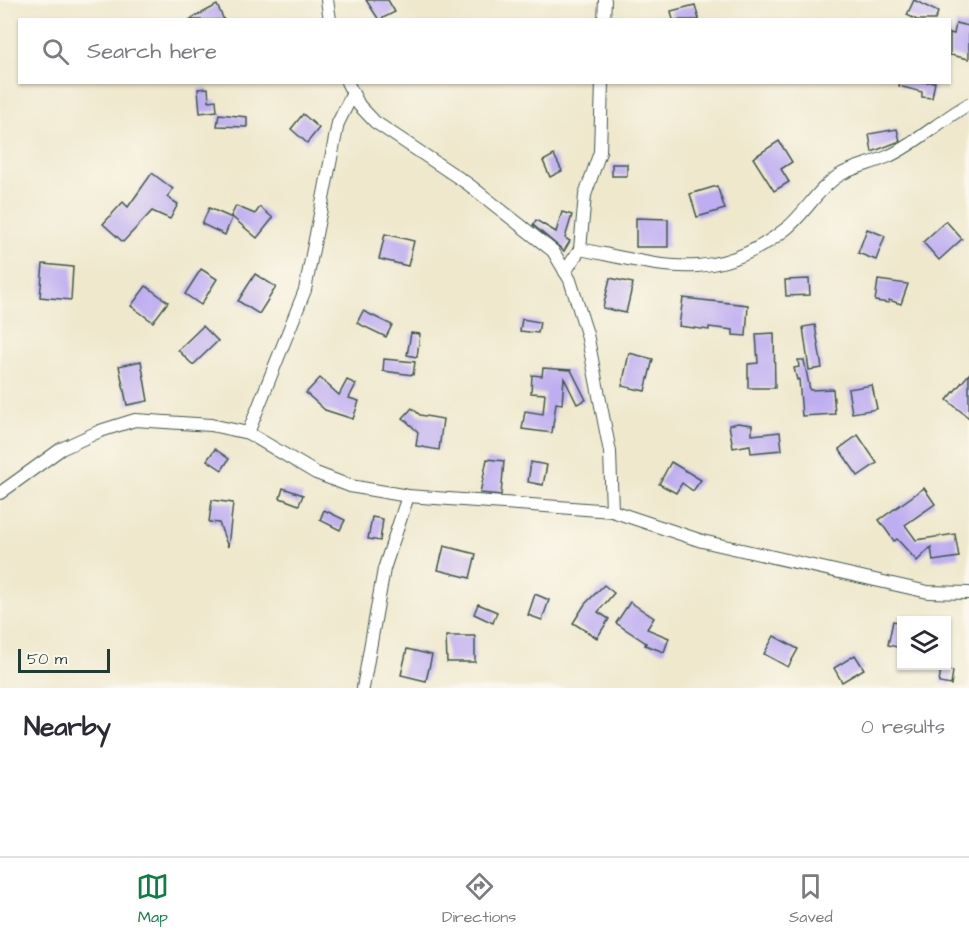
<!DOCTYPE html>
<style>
body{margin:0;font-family:"Architects Daughter",sans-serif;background:#f2f2f3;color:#2b2b33}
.controls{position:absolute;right:18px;bottom:18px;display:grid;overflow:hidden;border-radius:0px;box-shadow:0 2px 4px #0004}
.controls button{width:54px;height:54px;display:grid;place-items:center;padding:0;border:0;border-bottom:2px solid #e1e1e2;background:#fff;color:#2b2b33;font:30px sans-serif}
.scale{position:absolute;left:18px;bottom:15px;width:92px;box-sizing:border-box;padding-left:6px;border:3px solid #1f3d34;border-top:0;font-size:16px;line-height:21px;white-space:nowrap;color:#1f3d34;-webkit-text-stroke:4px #fbf7ec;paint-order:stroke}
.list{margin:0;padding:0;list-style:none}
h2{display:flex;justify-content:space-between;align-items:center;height:78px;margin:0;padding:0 24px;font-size:26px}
h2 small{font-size:20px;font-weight:400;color:#7c7c81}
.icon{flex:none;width:33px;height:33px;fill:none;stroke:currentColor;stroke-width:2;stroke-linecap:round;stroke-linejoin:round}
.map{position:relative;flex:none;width:969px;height:688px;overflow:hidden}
.search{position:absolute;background:#fff;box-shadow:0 2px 4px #0004;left:18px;right:18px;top:18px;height:66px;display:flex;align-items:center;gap:15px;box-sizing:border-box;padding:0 21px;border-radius:0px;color:#7c7c81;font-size:22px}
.sheet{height:168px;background:#fff}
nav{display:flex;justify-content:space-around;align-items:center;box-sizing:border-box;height:84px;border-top:2px solid #e1e1e2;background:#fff;font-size:16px;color:#7c7c81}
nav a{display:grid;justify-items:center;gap:3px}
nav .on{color:#0b8043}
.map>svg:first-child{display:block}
.building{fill:#beadf1}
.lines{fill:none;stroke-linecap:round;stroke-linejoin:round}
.minor-casing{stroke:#3e574b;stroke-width:14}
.minor{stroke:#fff;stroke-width:12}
</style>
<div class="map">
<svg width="969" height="688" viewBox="0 0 969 688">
<rect width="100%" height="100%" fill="#fbf7ec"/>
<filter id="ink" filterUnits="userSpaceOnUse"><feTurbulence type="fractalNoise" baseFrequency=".0167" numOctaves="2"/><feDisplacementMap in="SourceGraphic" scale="12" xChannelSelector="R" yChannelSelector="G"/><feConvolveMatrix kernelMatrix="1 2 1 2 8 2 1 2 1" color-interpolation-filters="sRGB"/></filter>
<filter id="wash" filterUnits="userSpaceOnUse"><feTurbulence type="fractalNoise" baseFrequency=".008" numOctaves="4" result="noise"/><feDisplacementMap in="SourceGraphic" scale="24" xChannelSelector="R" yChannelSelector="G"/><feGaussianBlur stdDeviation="1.35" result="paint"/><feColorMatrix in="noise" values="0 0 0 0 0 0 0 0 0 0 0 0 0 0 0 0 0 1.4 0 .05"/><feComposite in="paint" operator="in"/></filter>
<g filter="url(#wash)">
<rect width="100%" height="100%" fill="#efe8cd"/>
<g id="blocks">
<g class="building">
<path d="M366 0H388L395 12 379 20Z"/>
<path d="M914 0 938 12 935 20H917L907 15Z"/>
<path d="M217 5 224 20H189Z"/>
<path d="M695 5 699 20H673L671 11Z"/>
<path d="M956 23 969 26V59L950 55V33L954 34Z"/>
<path d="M900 82H935L932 98 922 97V92L899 86Z"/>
<path d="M208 88 209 101 216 100 217 111 200 113 198 89Z"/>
<path d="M219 114 247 117V127L217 126Z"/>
<path d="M303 114 319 128 307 143 291 129Z"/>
<path d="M897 129 900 141 872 152 869 134Z"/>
<path d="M779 141 792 162 781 169 789 182 774 191 753 158Z"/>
<path d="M554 155 562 171 550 177 543 161Z"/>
<rect x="612" y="164" width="15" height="12"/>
<path d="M152 173 173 189 167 197 178 204 170 219 152 211 123 242 103 224 123 202 128 207Z"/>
<path d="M717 186 725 209 697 217 690 194Z"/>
<path d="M236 206 255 214 260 207 273 218 257 238 231 216Z"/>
<path d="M209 208 232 218 225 235 202 224Z"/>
<path d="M562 212 572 215 565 238 570 241 564 251 533 225 536 220 556 232Z"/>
<path d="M636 218 668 219V247H636Z"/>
<path d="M946 221 962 239 939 260 923 242Z"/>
<path d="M867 229 885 236 876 260 858 253Z"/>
<path d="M385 234 414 241 408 266 379 259Z"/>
<path d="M43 264 73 267 71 300 40 297Z"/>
<path d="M201 269 217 279 201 305 185 294Z"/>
<path d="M255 274 276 287 259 314 238 301Z"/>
<path d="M610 278 633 283 626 313 603 308Z"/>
<path d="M809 279 810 295 786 296 785 280Z"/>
<path d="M878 280 908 284 901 304 889 300V303L875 301Z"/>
<path d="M146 286 168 302 153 322 131 306Z"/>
<path d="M683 298 748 305 746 336 733 335V330L709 327V330L679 326Z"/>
<path d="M363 311 392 325 386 337 357 323Z"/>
<path d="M522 319 540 322 538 333 520 331Z"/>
<path d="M815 325 822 368 809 370 803 327Z"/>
<path d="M203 326 218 341 193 365 178 350Z"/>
<path d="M411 333 420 334 417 357 407 355Z"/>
<path d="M774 333 775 388H748V364L758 363 756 334Z"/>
<path d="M629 353 653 359 645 391 622 386Z"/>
<path d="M384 359 415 362 413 375 383 371Z"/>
<path d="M798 360H804L810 390 833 389 835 414 802 416 799 379 797 380 794 368 799 367Z"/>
<path d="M141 361 148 401 127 405 119 366Z"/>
<path d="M543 368 571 370 586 400 577 404 564 378 562 404 556 403 552 433 522 429 525 411 543 414 545 394 531 393 532 375 542 376Z"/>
<path d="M969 374V418L947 400Z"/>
<path d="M320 378 339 395 347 380 356 384 349 398 359 401 353 419 325 410 306 393Z"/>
<path d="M872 385 877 409 852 413 848 389Z"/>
<path d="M412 408 420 415 443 419 439 450 416 446 418 432 403 418Z"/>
<path d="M738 423 752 425V435L780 432 782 450 751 453 750 445 733 448 729 425Z"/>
<path d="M858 435 877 463 858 476 839 449Z"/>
<path d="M215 449 229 459 222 470 207 460Z"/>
<path d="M487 459 504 461 501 495 480 493Z"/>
<path d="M531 462 547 465 543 485 528 482Z"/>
<path d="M671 462 701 480 693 491 682 483 676 493 659 484Z"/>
<path d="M283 488 303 495 299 505 280 498Z"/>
<path d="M924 488 935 504 905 525 916 540 955 534 959 557 933 561 931 547 917 561 897 539 894 541 879 520Z"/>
<path d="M212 500 233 503 228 547 219 523 209 522Z"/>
<path d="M324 510 345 520 340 530 320 520Z"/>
<path d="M372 517 383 519 380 541 368 539Z"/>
<path d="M444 546 476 554 470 578 438 570Z"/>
<path d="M604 585 614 593 598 612 609 619 597 638 573 623 585 604Z"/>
<path d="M535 594 549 600 542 620 528 615Z"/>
<path d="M630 602 654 618 647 629 669 638 664 652 645 645 646 643 616 623Z"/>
<path d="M478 604 497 612 493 623 474 614Z"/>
<path d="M893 621 902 623V648L888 645Z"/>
<path d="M446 636H475V662H447Z"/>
<path d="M774 636 798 649 788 667 764 654Z"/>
<path d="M407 649 432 655 426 681 401 675Z"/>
<path d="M855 655 864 669 842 682 834 668Z"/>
<path d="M941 668 953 671 951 685 939 683Z"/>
</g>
</g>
</g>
<g filter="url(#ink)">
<use href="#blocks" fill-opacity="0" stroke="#3e574b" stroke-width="1.5"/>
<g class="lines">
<defs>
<g id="minor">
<path d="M327 0 330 20"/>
<path d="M604 20 605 0"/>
<path d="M347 82 359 105 375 122 468 184 553 251 570 280 587 334 610 452 612 511"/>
<path d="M580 249C660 265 715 286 787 228 805 213 818 189 838 176 854 166 872 164 889 156 914 145 942 119 969 104"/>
<path d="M565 272 580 249 585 195 600 152 602 82"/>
<path d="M248 433 305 290 338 123 352 95"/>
<path d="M0 493 61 449 100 431 135 420 211 425 248 433 316 473 350 486 408 496 612 511 702 541 928 592 969 593"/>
<path d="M363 688 384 569 408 496"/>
</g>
</defs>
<use href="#minor" class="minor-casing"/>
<use href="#minor" class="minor"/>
</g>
</g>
</svg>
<div class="controls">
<button><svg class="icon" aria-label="layers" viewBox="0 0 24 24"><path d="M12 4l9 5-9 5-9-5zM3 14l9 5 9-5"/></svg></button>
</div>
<div class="scale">50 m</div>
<div class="search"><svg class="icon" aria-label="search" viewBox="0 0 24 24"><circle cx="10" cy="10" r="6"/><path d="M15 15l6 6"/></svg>Search here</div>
</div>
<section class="sheet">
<h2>Nearby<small>0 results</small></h2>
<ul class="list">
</ul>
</section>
<nav>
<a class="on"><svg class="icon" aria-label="map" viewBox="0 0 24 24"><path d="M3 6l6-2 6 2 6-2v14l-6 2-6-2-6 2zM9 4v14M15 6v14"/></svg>Map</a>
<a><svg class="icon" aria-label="directions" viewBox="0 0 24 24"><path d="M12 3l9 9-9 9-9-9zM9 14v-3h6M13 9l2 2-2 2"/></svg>Directions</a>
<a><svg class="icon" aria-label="saved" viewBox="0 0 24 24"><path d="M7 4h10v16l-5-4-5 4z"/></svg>Saved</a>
</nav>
